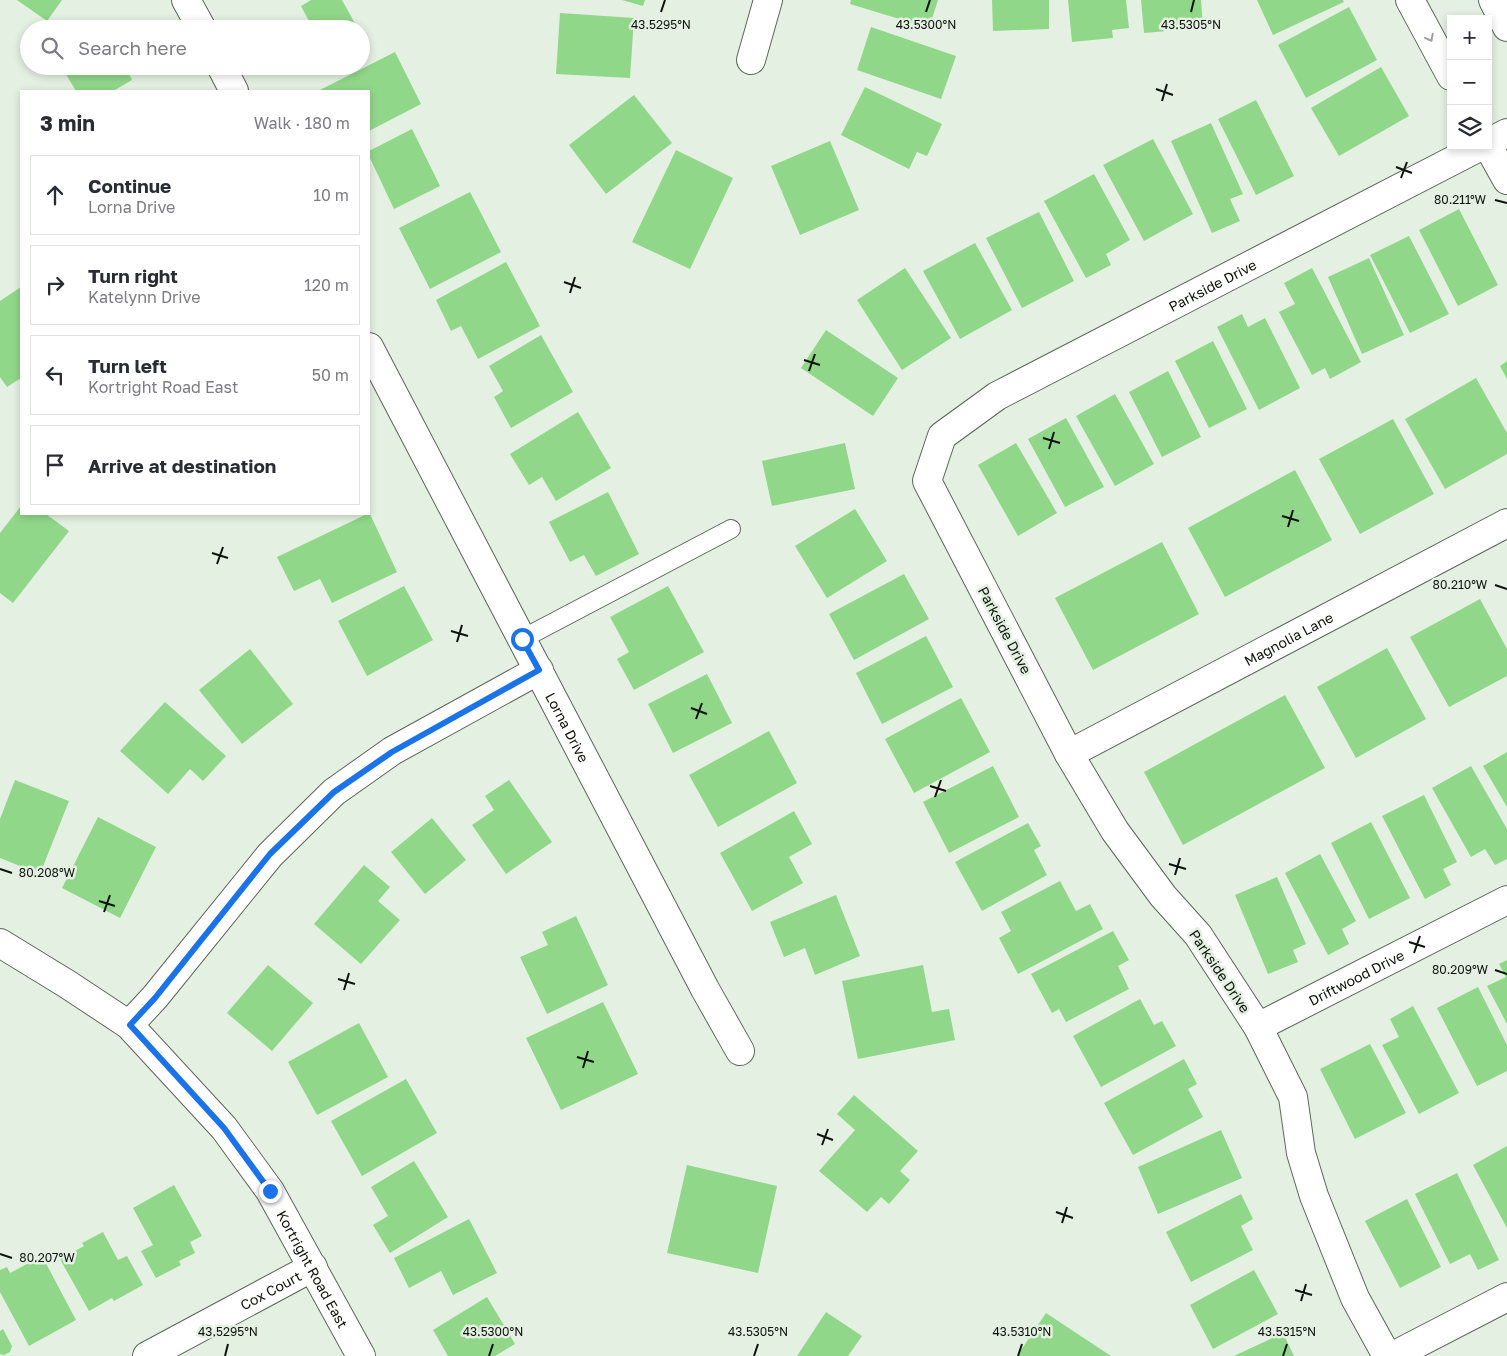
<!DOCTYPE html>
<meta charset="utf-8">
<style>
body{margin:0;font-family:"Golos Text",sans-serif;background:#f7f7f7;color:#2b2b33}
.controls{position:absolute;right:15px;top:15px;display:grid;overflow:hidden;border-radius:0px;box-shadow:0 2px 8px #0003}
.controls button{width:45px;height:45px;display:grid;place-items:center;padding:0;border:0;border-bottom:1px solid #e1e1e2;background:#fff;color:#2b2b33;font:25px sans-serif}
.stop{position:absolute;width:15px;height:15px;margin:-11px;border:4px solid #1a73e8;border-radius:50%;background:#fff}
.stop.end{background:#1a73e8;border-color:#fff;box-shadow:0 1px 5px #0008}
.list{margin:0;padding:0;list-style:none}
h2{display:flex;justify-content:space-between;align-items:center;height:65px;margin:0;padding:0 20px;font-size:21px}
h2 small{font-size:16px;font-weight:400;color:#7c7c81}
.list li{display:grid;grid-template-columns:32px 1fr auto;gap:15px;align-items:center;box-sizing:border-box;height:80px;margin:0 10px 10px;padding:0 10px;border:1px solid #e1e1e2;border-radius:0px}
.list b{display:block;font-size:19px;white-space:nowrap}
.list p{margin:0;font-size:16px;white-space:nowrap;color:#7c7c81}
.list em{font-size:16px;font-style:normal;color:#7c7c81}
.icon{flex:none;width:28px;height:28px;fill:none;stroke:currentColor;stroke-width:2;stroke-linecap:round;stroke-linejoin:round}
.map{position:relative;flex:none;width:1507px;height:1356px;overflow:hidden}
.search{position:absolute;background:#fff;box-shadow:0 2px 8px #0003;left:20px;top:20px;width:350px;height:55px;display:flex;align-items:center;gap:12px;box-sizing:border-box;padding:0 18px;border-radius:28px;color:#7c7c81;font-size:19px}
.panel{position:absolute;background:#fff;box-shadow:0 2px 8px #0003;left:20px;top:90px;width:350px;height:425px;border-radius:0px}
.map>svg:first-child{display:block}
.building{fill:#90d789}
.lines{fill:none;stroke-linecap:round;stroke-linejoin:round}
.lane-casing{stroke:#5b665a;stroke-width:20}
.street-casing{stroke:#5b665a;stroke-width:30}
.lane{stroke:#fff;stroke-width:18}
.street{stroke:#fff;stroke-width:28}
.oneway{stroke:#9fa09e}
.route{stroke:#1a73e8;stroke-width:6}
.ticks{fill:none;stroke:#0e120d;stroke-width:2}
.labels{text-anchor:middle;dominant-baseline:central;stroke-width:5;stroke-linejoin:round;paint-order:stroke}
.street-label{font-size:14px;fill:#0e120d;stroke:#e4f1e2}
.ticks-label{font-size:12px;text-anchor:middle;fill:#0e120d;stroke:#e4f1e2;stroke-width:5;stroke-linejoin:round;paint-order:stroke}
</style>
<div class="map">
<svg width="1507" height="1356" viewBox="0 0 1507 1356">
<rect width="100%" height="100%" fill="#e4f1e2"/>
<g class="building">
<path d="M17 0H62L47 21Z"/>
<path d="M311 0H342L358 29H309L312 27 301 6Z"/>
<path d="M622 0H645L643 6Z"/>
<path d="M851 0H938L929 28 850 4Z"/>
<path d="M992 0H1049V29L993 31Z"/>
<path d="M1068 0H1126L1129 28 1112 30 1113 38 1072 42Z"/>
<path d="M1141 0H1201L1203 28 1144 33Z"/>
<path d="M1257 0H1343L1344 2 1273 35Z"/>
<path d="M1349 7 1377 60 1306 98 1278 45Z"/>
<path d="M560 13 634 18 630 78 556 74Z"/>
<path d="M871 27 956 56 941 99 857 70Z"/>
<path d="M395 52 421 104 369 131V91H318Z"/>
<path d="M61 66H125L132 80 113 91H76Z"/>
<path d="M1381 67 1409 116 1339 156 1311 108Z"/>
<path d="M865 87 942 124 927 156 917 152 909 169 841 135Z"/>
<path d="M634 95 672 143 606 194 569 145Z"/>
<path d="M1256 100 1294 176 1256 195 1218 119Z"/>
<path d="M1211 123 1243 194 1230 199 1240 221 1212 233 1171 141Z"/>
<path d="M412 129 440 186 394 209 369 156V151Z"/>
<path d="M1153 139 1193 214 1144 241 1103 165Z"/>
<path d="M830 141 859 210 800 235 771 166Z"/>
<path d="M676 150 733 178 690 269 632 242Z"/>
<path d="M1094 174 1130 240 1106 254 1111 265 1086 278 1044 201Z"/>
<path d="M470 192 501 252 430 289 399 228Z"/>
<path d="M1459 209 1498 285 1458 306 1419 230Z"/>
<path d="M1039 212 1074 281 1022 308 986 238Z"/>
<path d="M1409 236 1449 314 1410 333 1370 255Z"/>
<path d="M975 243 1012 310 960 339 923 271Z"/>
<path d="M1369 258 1404 335 1362 354 1328 277Z"/>
<path d="M506 262 540 326 478 359 461 326 451 331 436 300Z"/>
<path d="M905 268 951 338 902 370 857 300Z"/>
<path d="M1312 268 1361 362 1330 379 1325 368 1312 375 1279 312 1295 304 1284 283Z"/>
<path d="M21 287V378L7 387 0 377V301Z"/>
<path d="M1242 314 1248 327 1265 318 1300 388 1259 410 1217 327Z"/>
<path d="M826 330 898 378 873 416 801 368Z"/>
<path d="M541 335 573 392 511 428 494 397 503 391 489 366Z"/>
<path d="M1213 341 1247 409 1209 428 1175 361Z"/>
<path d="M1507 361V379L1500 366Z"/>
<path d="M1168 371 1201 437 1162 457 1129 392Z"/>
<path d="M1476 378 1507 433V454L1445 489 1405 419Z"/>
<path d="M1115 394 1154 464 1115 486 1076 416Z"/>
<path d="M578 412 611 468 556 501 542 477 529 485 510 454Z"/>
<path d="M1066 418 1104 487 1065 507 1028 439Z"/>
<path d="M1393 419 1434 494 1360 534 1319 459Z"/>
<path d="M845 443 855 489 772 506 762 461Z"/>
<path d="M1016 443 1057 513 1018 536 978 465Z"/>
<path d="M1295 470 1332 540 1225 597 1188 528Z"/>
<path d="M608 492 639 554 596 576 584 555 570 562 549 522Z"/>
<path d="M21 506V514H46L69 531 13 603 0 593V533Z"/>
<path d="M855 509 887 561 827 598 795 546Z"/>
<path d="M367 514H370L397 572 332 603 320 579 294 591 277 557Z"/>
<path d="M1162 542 1199 614 1093 670 1055 598Z"/>
<path d="M904 574 929 619 854 660 829 614Z"/>
<path d="M404 586 433 640 367 676 338 621Z"/>
<path d="M668 586 704 652 634 690 617 659 629 652 610 617Z"/>
<path d="M1480 599 1507 649V676L1449 707 1410 637Z"/>
<path d="M926 636 953 687 882 724 856 673Z"/>
<path d="M1387 648 1426 719 1356 758 1317 687Z"/>
<path d="M250 649 293 704 242 744 199 690Z"/>
<path d="M707 674 732 723 673 753 648 704Z"/>
<path d="M1285 695 1325 768 1183 845 1144 772Z"/>
<path d="M961 698 990 752 914 793 885 739Z"/>
<path d="M165 702 226 756 203 781 190 769 168 794 120 751Z"/>
<path d="M769 731 797 783 718 827 689 775Z"/>
<path d="M1507 752V807L1483 766Z"/>
<path d="M993 766 1019 817 949 853 923 802Z"/>
<path d="M1471 766 1507 829V859L1495 865 1485 849 1471 857 1432 788Z"/>
<path d="M15 780 69 801 40 874 0 858V819Z"/>
<path d="M509 780 552 842 506 874 472 825 494 810 485 796Z"/>
<path d="M1424 795 1457 862 1443 869 1451 885 1425 899 1382 816Z"/>
<path d="M794 811 812 844 789 857 803 883 752 911 720 853Z"/>
<path d="M98 817 156 847 120 918 62 888Z"/>
<path d="M432 818 466 860 425 894 391 852Z"/>
<path d="M1371 822 1410 898 1369 919 1331 843Z"/>
<path d="M1028 823 1041 846 1034 850 1047 875 982 911 955 862Z"/>
<path d="M1320 854 1356 921 1342 929 1349 944 1328 955 1285 873Z"/>
<path d="M364 865 390 887 378 901 400 920 361 964 314 924Z"/>
<path d="M1277 877 1306 944 1293 950 1298 962 1268 974 1235 895Z"/>
<path d="M1060 881 1076 911 1090 904 1103 929 1018 974 999 938 1011 931 1001 912Z"/>
<path d="M836 895 860 956 815 975 805 948 784 957 770 922Z"/>
<path d="M576 916 608 985 547 1014 520 957 548 945 542 932Z"/>
<path d="M1113 931 1129 960 1118 966 1129 989 1066 1022 1059 1009 1052 1013 1031 974Z"/>
<path d="M1507 960V1024L1487 986 1506 977 1499 964Z"/>
<path d="M268 965 313 1003 272 1051 227 1013Z"/>
<path d="M923 965 932 1012 949 1009 955 1040 858 1059 842 981Z"/>
<path d="M1478 987 1507 1045V1071L1477 1086 1437 1008Z"/>
<path d="M1140 999 1154 1025 1162 1021 1176 1046 1101 1087 1073 1036Z"/>
<path d="M603 1002 638 1074 561 1110 526 1038Z"/>
<path d="M1413 1006 1459 1093 1419 1114 1382 1045 1399 1037 1390 1019Z"/>
<path d="M359 1023 388 1077 317 1115 288 1062Z"/>
<path d="M1370 1044 1406 1113 1355 1139 1320 1069Z"/>
<path d="M1184 1059 1197 1084 1188 1089 1203 1117 1133 1155 1104 1103Z"/>
<path d="M406 1079 437 1133 362 1176 331 1121Z"/>
<path d="M854 1095 918 1151 900 1171 910 1180 889 1204 881 1197 867 1212 819 1171 855 1130 837 1114Z"/>
<path d="M1221 1130 1242 1178 1158 1214 1138 1167Z"/>
<path d="M1507 1146V1228L1473 1165Z"/>
<path d="M414 1161 448 1217 390 1253 373 1225 388 1216 371 1187Z"/>
<path d="M687 1165 777 1186 758 1273 667 1253Z"/>
<path d="M1457 1173 1499 1260 1478 1270 1470 1254 1450 1264 1415 1194Z"/>
<path d="M174 1185 202 1236 190 1242 195 1253 179 1261 181 1265 156 1278 141 1251 153 1245 133 1208Z"/>
<path d="M1241 1194 1253 1219 1241 1226 1253 1250 1191 1282 1166 1232Z"/>
<path d="M1407 1199 1441 1267 1400 1288 1365 1221Z"/>
<path d="M469 1219 497 1273 453 1295 441 1271 409 1288 394 1258Z"/>
<path d="M103 1232 118 1260 127 1256 143 1285 114 1301 112 1298 89 1311 60 1259 84 1246 82 1243Z"/>
<path d="M42 1256 76 1320 29 1346 0 1292V1270L7 1267 10 1273Z"/>
<path d="M1254 1270 1278 1314 1213 1349 1190 1305Z"/>
<path d="M487 1297 515 1344 495 1356H448L433 1330Z"/>
<path d="M826 1312 862 1336 848 1356H797Z"/>
<path d="M1046 1313 1111 1356H1017Z"/>
<path d="M3 1329 12 1346 10 1352 4 1355 0 1354V1331Z"/>
<path d="M1283 1333 1294 1356H1234Z"/>
</g>
<g class="lines">
<defs>
<path id="lane" d="M522 639 731 529"/>
<g id="street">
<path d="M186 0 202 29"/>
<path d="M1410 0 1451 76"/>
<path d="M1493 0 1507 27"/>
<path d="M751 60 768 0"/>
<path d="M221 66 234 91"/>
<path d="M1488 143 1507 133"/>
<path d="M1488 146 1507 180"/>
<path id="s1" d="M369 347 705 989 740 1051"/>
<path id="s2" d="M1069 754 1507 523"/>
<path id="s3" d="M0 943 67 984 129 1025 224 1128 270 1191 361 1356"/>
<path d="M129 1025 155 997 270 855 334 792 392 751 539 670"/>
<path id="s4" d="M1258 1027 1507 900"/>
<path id="s5" d="M147 1356 313 1267"/>
<path id="s6" d="M1387 1356 1355 1298 1314 1196 1301 1153 1293 1097 1258 1027 1198 935 1163 896 1115 831 1069 754 927 481 942 436 997 396 1481 146"/>
<path d="M1393 1356 1507 1297"/>
</g>
</defs>
<use href="#lane" class="lane-casing"/>
<use href="#street" class="street-casing"/>
<use href="#lane" class="lane"/>
<use href="#street" class="street"/>
</g>
<defs><path id="oneway-chevron" d="M-2-3.5L2.5 0L-2 3.5" fill="none" stroke-width="1.6" stroke-linecap="round" stroke-linejoin="round" transform="scale(1.25)"/></defs>
<use class="oneway" href="#oneway-chevron" transform="translate(1430 38) rotate(62)"/>
<g class="lines">
<path class="route" d="M270 1191 224 1128 130 1025 155 998 270 854 334 792 392 752 539 670 522 639"/>
</g>
<path class="ticks" d="M661 12 665 0M926 12 930 0M1191 12 1194 0M1156 89 1173 95M1162 101 1167 84M1396 167 1412 173M1401 178 1407 162M1495 200 1507 203M564 282 581 288M570 293 575 277M804 360 820 365M809 371 815 354M1043 438 1060 443M1049 449 1054 432M1282 516 1299 521M1288 527 1293 510M212 553 228 558M217 564 223 547M1495 585 1507 589M451 631 468 636M457 642 462 625M691 708 707 714M696 719 702 703M930 786 946 791M935 797 941 780M1169 864 1186 869M0 869 12 873M1175 875 1180 858M99 901 115 906M104 912 110 895M1409 942 1425 947M1414 953 1420 936M1495 970 1507 974M338 979 355 984M344 990 349 973M577 1057 594 1062M583 1068 588 1051M817 1134 833 1140M822 1145 828 1129M1056 1212 1073 1218M1062 1223 1067 1207M0 1254 12 1258M1295 1290 1312 1295M1301 1301 1306 1284M225 1356 228 1344M489 1356 493 1344M754 1356 758 1344M1018 1356 1022 1344M1283 1356 1287 1344"/>
<g class="labels">
<g class="street-label">
<text stroke="none"><textPath href="#s6" startOffset="1354">Parkside Drive</textPath></text>
<text transform="translate(1005 630) rotate(62)">Parkside Drive</text>
<text stroke="none"><textPath href="#s2" startOffset="248">Magnolia Lane</textPath></text>
<text stroke="none"><textPath href="#s1" startOffset="429">Lorna Drive</textPath></text>
<text transform="translate(1220 971) rotate(56)">Parkside Drive</text>
<text stroke="none"><textPath href="#s4" startOffset="110">Driftwood Drive</textPath></text>
<text stroke="none"><textPath href="#s3" startOffset="460">Kortright Road East</textPath></text>
<text stroke="none"><textPath href="#s5" startOffset="140">Cox Court</textPath></text>
</g>
</g>
<g class="ticks-label">
<text x="661" y="29">43.5295°N</text>
<text x="926" y="29">43.5300°N</text>
<text x="1191" y="29">43.5305°N</text>
<text x="1460" y="204">80.211°W</text>
<text x="1460" y="589">80.210°W</text>
<text x="47" y="877">80.208°W</text>
<text x="1460" y="974">80.209°W</text>
<text x="47" y="1262">80.207°W</text>
<text x="228" y="1336">43.5295°N</text>
<text x="493" y="1336">43.5300°N</text>
<text x="758" y="1336">43.5305°N</text>
<text x="1022" y="1336">43.5310°N</text>
<text x="1287" y="1336">43.5315°N</text>
</g>
</svg>
<div class="controls">
<button>+</button>
<button>−</button>
<button><svg class="icon" aria-label="layers" viewBox="0 0 24 24"><path d="M12 4l9 5-9 5-9-5zM3 14l9 5 9-5"/></svg></button>
</div>
<div class="stop" style="left:522px;top:639px"></div>
<div class="stop end" style="left:270px;top:1191px"></div>
<div class="search"><svg class="icon" aria-label="search" viewBox="0 0 24 24"><circle cx="10" cy="10" r="6"/><path d="M15 15l6 6"/></svg>Search here</div>
<section class="panel">
<h2>3 min<small>Walk · 180 m</small></h2>
<ul class="list">
<li><svg class="icon" aria-label="ahead" viewBox="0 0 24 24"><path d="M12 20V5M6 11l6-6 6 6"/></svg><div><b>Continue</b><p>Lorna Drive</p></div><em>10 m</em></li>
<li><svg class="icon" aria-label="right" viewBox="0 0 24 24"><path d="M7 20v-9h11M14 6l5 5-5 5"/></svg><div><b>Turn right</b><p>Katelynn Drive</p></div><em>120 m</em></li>
<li><svg class="icon" aria-label="left" viewBox="0 0 24 24"><path d="M17 20v-9H6M10 6l-5 5 5 5"/></svg><div><b>Turn left</b><p>Kortright Road East</p></div><em>50 m</em></li>
<li><svg class="icon" aria-label="arrive" viewBox="0 0 24 24"><path d="M6 21V4h12l-3 4 3 4H6"/></svg><div><b>Arrive at destination</b></div></li>
</ul>
</section>
</div>
